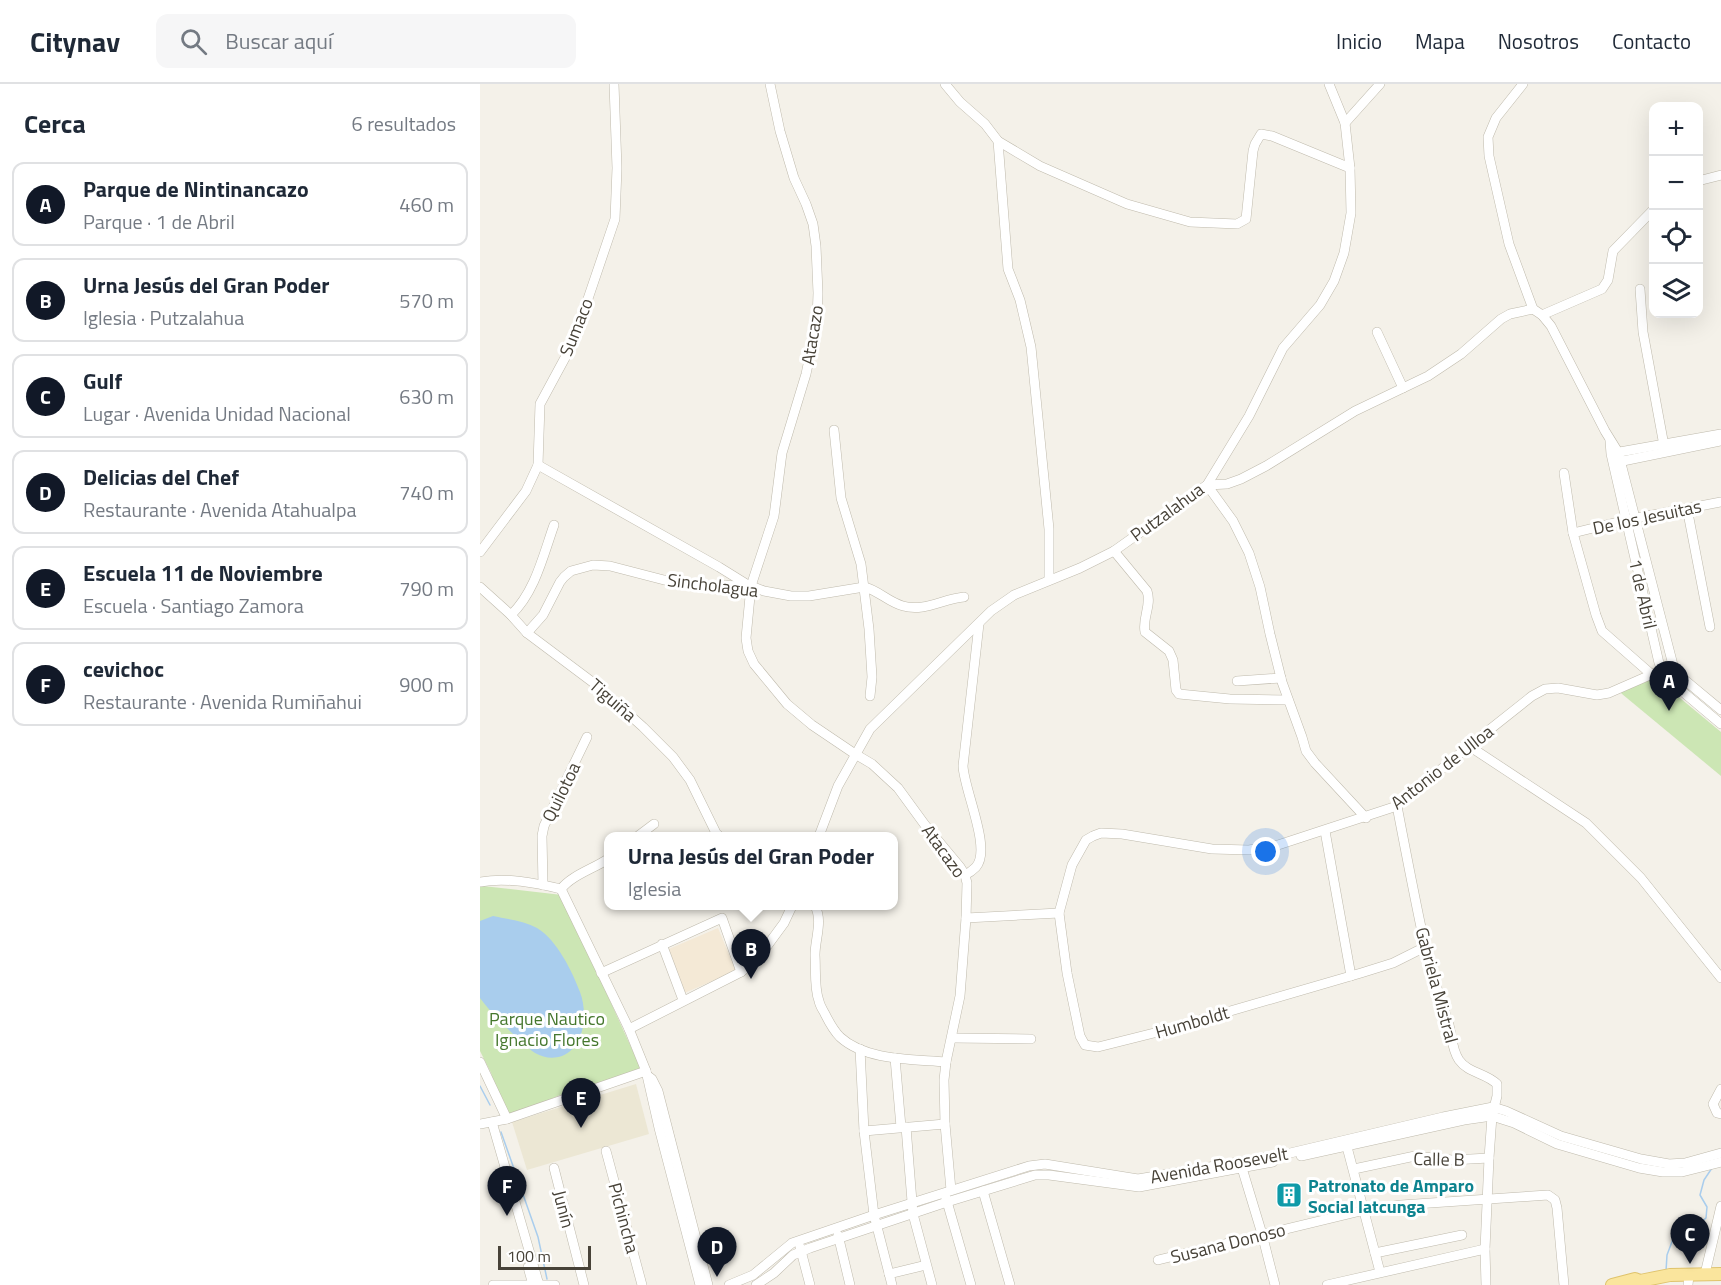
<!DOCTYPE html>
<html lang="es">
<meta charset="utf-8">
<style>
body{margin:0;font-family:"Titillium Web",sans-serif;background:#f6f6f7;color:#1f2937}
.controls{position:absolute;right:18px;top:18px;display:grid;overflow:hidden;border-radius:12px;box-shadow:0 6px 24px #0002}
.controls button{width:54px;height:54px;display:grid;place-items:center;padding:0;border:0;border-bottom:2px solid #e0e1e3;background:#fff;color:#1f2937;font:30px sans-serif}
.scale{position:absolute;left:18px;bottom:15px;width:93px;box-sizing:border-box;padding-left:6px;border:3px solid #474238;border-top:0;font-size:16px;line-height:21px;white-space:nowrap;color:#474238;-webkit-text-stroke:4px #fff;paint-order:stroke}
.you{position:absolute;left:786px;top:768px;width:21px;height:21px;margin:-15px;border:4px solid #fff;border-radius:50%;background:#1a73e8;box-shadow:0 0 0 9px #1a73e833}
.badge{display:grid;place-items:center;width:39px;height:39px;border-radius:50%;background:#111827;color:#fff;font-size:20px;font-weight:700}
.pin{position:absolute;translate:-50% -50px;filter:drop-shadow(0 2px 3px #0008)}
.pin::after{content:'';position:absolute;top:32px;width:21px;height:18px;background:inherit;clip-path:polygon(0 0,100% 0,50% 100%)}
.popup{position:absolute;left:124px;top:748px;width:294px;height:78px;box-sizing:border-box;display:grid;place-content:center;border-radius:12px;background:#fff;filter:drop-shadow(0 2px 4px #0005);font-size:20px;white-space:nowrap;color:#747a83}
.popup b{font-size:22px;color:#1f2937}
.popup::after{content:'';position:absolute;left:50%;top:100%;margin-left:-12px;border:12px solid transparent;border-top-color:#fff}
.list{margin:0;padding:0;list-style:none}
h2{display:flex;justify-content:space-between;align-items:center;height:78px;margin:0;padding:0 24px;font-size:26px}
h2 small{font-size:20px;font-weight:400;color:#747a83}
.list li{display:grid;grid-template-columns:39px 1fr auto;gap:18px;align-items:center;box-sizing:border-box;height:84px;margin:0 12px 12px;padding:0 12px;border:2px solid #e0e1e3;border-radius:12px}
.list b{display:block;font-size:22px;white-space:nowrap}
.list p{margin:0;font-size:20px;white-space:nowrap;color:#747a83}
.list em{font-size:20px;font-style:normal;color:#747a83}
.icon{flex:none;width:33px;height:33px;fill:none;stroke:currentColor;stroke-width:2;stroke-linecap:round;stroke-linejoin:round}
.map{position:relative;flex:none;width:1241px;height:1201px;overflow:hidden}
header{display:flex;align-items:center;gap:36px;box-sizing:border-box;height:84px;padding:0 30px;background:#fff;border-bottom:2px solid #e0e1e3}
header strong{font-size:28px}
nav{display:flex;gap:33px;margin-inline-start:auto;font-size:21px}
.search{width:420px;height:54px;background:#f6f6f7;display:flex;align-items:center;gap:15px;box-sizing:border-box;padding:0 21px;border-radius:12px;color:#747a83;font-size:22px}
main{display:flex}
aside{flex:1;background:#fff}
.map>svg:first-child{display:block}
.commercial{fill:#f4e9d6}
.education{fill:#ece7d4}
.green{fill:#cce6b4}
.water{fill:#a9cded}
.lines{fill:none;stroke-linecap:round;stroke-linejoin:round}
.stream{stroke:#a9cded;stroke-width:1.5}
.minor-casing{stroke:#bfbaac;stroke-width:10}
.major-casing{stroke:#dfc36c;stroke-width:14}
.minor{stroke:#fff;stroke-width:9}
.major{stroke:#fae59d;stroke-width:12}
.labels{text-anchor:middle;dominant-baseline:central;stroke-width:6;stroke-linejoin:round;paint-order:stroke}
.street-label{font-size:18px;fill:#474238;stroke:#fff}
.park-label{font-size:18px;fill:#45772d;stroke:#fff}
.culture-label{font-size:18px;font-weight:bold;fill:#0d838f;stroke:#fff;text-anchor:start}
</style>
<header>
<strong>Citynav</strong>
<div class="search"><svg class="icon" aria-label="search" viewBox="0 0 24 24"><circle cx="10" cy="10" r="6"/><path d="M15 15l6 6"/></svg>Buscar aquí</div>
<nav><a>Inicio</a><a>Mapa</a><a>Nosotros</a><a>Contacto</a></nav>
</header>
<main>
<aside>
<h2>Cerca<small>6 resultados</small></h2>
<ul class="list">
<li><span class="badge">A</span><div><b>Parque de Nintinancazo</b><p>Parque · 1 de Abril</p></div><em>460 m</em></li>
<li><span class="badge">B</span><div><b>Urna Jesús del Gran Poder</b><p>Iglesia · Putzalahua</p></div><em>570 m</em></li>
<li><span class="badge">C</span><div><b>Gulf</b><p>Lugar · Avenida Unidad Nacional</p></div><em>630 m</em></li>
<li><span class="badge">D</span><div><b>Delicias del Chef</b><p>Restaurante · Avenida Atahualpa</p></div><em>740 m</em></li>
<li><span class="badge">E</span><div><b>Escuela 11 de Noviembre</b><p>Escuela · Santiago Zamora</p></div><em>790 m</em></li>
<li><span class="badge">F</span><div><b>cevichoc</b><p>Restaurante · Avenida Rumiñahui</p></div><em>900 m</em></li>
</ul>
</aside>
<div class="map">
<svg width="1241" height="1201" viewBox="0 0 1241 1201">
<rect width="100%" height="100%" fill="#f4f1e9"/>
<path class="commercial" d="M238 844 256 887 202 910 184 867Z"/>
<path class="education" d="M156 1000 169 1050 47 1086 32 1038Z"/>
<g class="green">
<path d="M1171 590 1241 648V692L1136 605Z"/>
<path d="M3 802 82 811 161 985 80 1011 25 1035 11 989 0 967V803Z"/>
</g>
<path class="water" d="M13 832C27 835 45 837 57 844 77 856 92 887 100 908 108 929 105 963 82 972 73 975 64 974 55 969 50 966 46 961 41 957 26 944 12 930 0 914V837Z"/>
<g class="lines">
<g class="stream">
<path d="M0 1002 10 1021"/>
<path d="M21 1048 58 1153 67 1195"/>
<path d="M1186 1187 1187 1171 1193 1155 1208 1149 1226 1134 1227 1123 1220 1111 1224 1096 1232 1084"/>
</g>
<defs>
<g id="minor">
<path d="M290 0 300 47 314 94 326 120 333 140 336 162 338 209 337 238 326 290 302 369 294 432 271 502 266 554 268 567 274 580 307 620 332 641 375 670 392 680 418 704 445 741 480 783 485 791 487 799 486 834 480 912 466 978 464 996 465 1040 471 1106"/>
<path d="M465 0 480 18 505 40 518 57 528 185 540 216 551 263 569 445V496"/>
<path d="M1043 0 1016 34 1008 53 1009 72 1029 160 1053 225"/>
<path d="M865 39 900 0"/>
<path d="M518 57 560 82 647 120 710 138 757 140 766 135 773 67 775 60 781 50 792 52 870 84"/>
<path d="M1218 97 1241 91"/>
<path d="M1160 205 1163 248 1185 367"/>
<path d="M1062 231 1122 205 1128 196 1133 167 1174 125"/>
<path d="M897 248 923 304"/>
<path d="M354 346 361 414 381 480 389 545 392 593 390 612"/>
<path d="M1130 357 1131 370 1179 579 1190 597 1241 640"/>
<path d="M1134 369 1241 350"/>
<path d="M1138 378 1241 357"/>
<path d="M58 381 239 483 268 501"/>
<path d="M1084 389 1093 449 1116 531 1122 547 1171 590"/>
<path d="M727 401 747 400 761 395 786 382 875 327 948 292 981 270 1021 235 1030 230 1053 225 1062 231 1071 242 1125 347 1138 368 1193 581 1200 592 1241 626"/>
<path d="M727 401 753 437 769 469 780 503 790 550 802 598 822 653 826 667 835 679 886 734"/>
<path d="M1207 424 1230 543"/>
<path d="M1093 449 1146 436 1241 418"/>
<path d="M634 467 667 507C672 521 662 534 665 548L689 567 693 576 696 606 699 610 750 615 808 616"/>
<path d="M0 468 46 407 58 381 60 320 93 259 135 135 137 84 134 0"/>
<path d="M0 503 31 531 47 549 115 600 163 643 193 673 210 696 236 749 239 752"/>
<path d="M31 531C55 508 63 472 74 441"/>
<path d="M47 549 63 531 80 498 84 493 91 487 113 481 130 482 184 496 225 501 271 502 284 507 311 512H329L384 503C398 506 408 518 423 522 444 528 463 515 484 513"/>
<path d="M757 597 801 594"/>
<path d="M989 662 1106 739 1161 794 1241 894"/>
<path d="M917 722C926 769 935 816 945 862 951 889 961 915 969 941 972 953 972 966 979 976 988 989 1006 989 1017 1000V1012L1012 1032 1009 1074 1005 1165 1006 1201"/>
<path d="M845 747 871 892"/>
<path d="M158 752 174 740"/>
<path d="M339 752 358 702 390 645 511 527 534 511 600 484 634 467 727 401 769 332 803 264 840 221 854 197 864 169 871 129 870 84 865 39 849 0"/>
<path d="M485 791C489 789 493 786 496 783 512 765 484 706 483 682L499 540"/>
<path d="M0 798C26 793 56 799 81 805"/>
<path d="M63 801 62 752 64 742 107 653"/>
<path d="M81 805 149 945 166 987 179 1044 220 1201"/>
<path d="M81 805C92 791 113 785 128 775"/>
<path d="M335 822C343 837 335 855 335 871 336 886 334 904 339 917 340 922 343 926 345 930 349 938 354 947 360 953 386 977 433 975 466 978"/>
<path d="M579 829 587 889 600 952 605 961 618 963 678 948 881 889 913 879 945 863"/>
<path d="M486 834 579 829 592 781 606 756 613 752 621 749 642 750 732 765 769 766 798 761 917 722 989 662 1052 612 1065 605 1078 604 1117 611 1129 609 1193 581"/>
<path d="M182 860 203 916"/>
<path d="M121 889 242 834 261 888"/>
<path d="M149 945 261 888 279 873 304 839 312 822"/>
<path d="M472 954 551 955"/>
<path d="M380 965 384 1047 394 1131 412 1201"/>
<path d="M415 974 421 1043"/>
<path d="M0 978 27 1035"/>
<path d="M168 992 172 995 178 1007 228 1201"/>
<path d="M1241 1005 1233 1020 1237 1029 1241 1030"/>
<path d="M12 1038 59 1201"/>
<path d="M0 1040 27 1035 166 987"/>
<path d="M426 1043 433 1130 452 1201"/>
<path d="M384 1047 465 1040"/>
<path d="M867 1063 900 1188"/>
<path d="M126 1067 162 1201"/>
<path d="M821 1072 984 1036 1012 1032 1034 1039 1077 1060 1159 1084 1183 1088H1202L1241 1078"/>
<path d="M74 1084 104 1201"/>
<path d="M762 1084 782 1150 795 1201"/>
<path d="M874 1085 935 1072 972 1076 1009 1074"/>
<path d="M503 1107 530 1201"/>
<path d="M466 1114 491 1201"/>
<path d="M358 1151 370 1201"/>
<path d="M320 1163 330 1201"/>
<path d="M895 1169 982 1151"/>
<path d="M678 1176 885 1126 921 1121 1068 1111 1075 1116 1077 1124 1084 1201"/>
<path d="M48 1183 53 1201"/>
<path d="M409 1190 446 1181"/>
<path d="M1225 1190 1241 1122"/>
<path d="M13 1201H75"/>
<path d="M249 1201 273 1191 312 1159 394 1131 549 1082 565 1080 658 1095 806 1070 963 1033 1013 1023 1026 1027 1081 1052 1161 1075 1189 1080 1205 1079 1241 1069"/>
<path d="M276 1201 294 1189 313 1171 330 1164 467 1118 555 1091H569L659 1103 793 1078"/>
<path d="M847 1201 1005 1165"/>
<path d="M1208 1201 1209 1191"/>
</g>
<path id="major" d="M1132 1201 1155 1195 1160 1197 1190 1191 1241 1190"/>
</defs>
<use href="#minor" class="minor-casing"/>
<use href="#major" class="major-casing"/>
<use href="#minor" class="minor"/>
<use href="#major" class="major"/>
</g>
<defs>
<symbol id="building-square" viewBox="-11 -11 22 22"><rect x="-9" y="-9" width="18" height="18" rx="4" fill="#0f9aa8" stroke="#fff"/><path d="M-4-6H4V6H1V3H-1V6H-4ZM-2.5-4.3h1.7v1.8h-1.7ZM.8-4.3h1.7v1.8H.8ZM-2.5-1h1.7V.8h-1.7ZM.8-1h1.7V.8H.8Z" fill="#fff"/></symbol>
</defs>
<g fill-rule="evenodd">
<use href="#building-square" x="794" y="1096" width="30" height="30"/>
</g>
<g class="labels">
<g class="street-label">
<text transform="translate(96 243) rotate(-68)">Sumaco</text>
<text transform="translate(332 251) rotate(-81)">Atacazo</text>
<text transform="translate(687 428) rotate(-36)">Putzalahua</text>
<text transform="translate(1167 433) rotate(-12)">De los Jesuitas</text>
<text transform="translate(233 501) rotate(7)">Sincholagua</text>
<text transform="translate(1163 510) rotate(77)">1 de Abril</text>
<text transform="translate(133 616) rotate(41)">Tiguiña</text>
<text transform="translate(962 683) rotate(-38)">Antonio de Ulloa</text>
<text transform="translate(81 708) rotate(-64)">Quilotoa</text>
<text transform="translate(464 767) rotate(54)">Atacazo</text>
<text transform="translate(957 901) rotate(75)">Gabriela Mistral</text>
<text transform="translate(712 938) rotate(-16)">Humboldt</text>
<text transform="translate(959 1075) rotate(1)">Calle B</text>
<text transform="translate(739 1081) rotate(-10)">Avenida Roosevelt</text>
<text transform="translate(84 1125) rotate(76)">Junín</text>
<text transform="translate(144 1134) rotate(75)">Pichincha</text>
<text transform="translate(748 1159) rotate(-14)">Susana Donoso</text>
</g>
<g class="park-label">
<text x="67" y="934">Parque Nautico<tspan x="67" dy="21">Ignacio Flores</tspan></text>
</g>
<g class="culture-label">
<text x="828" y="1101">Patronato de Amparo<tspan x="828" dy="21">Social latcunga</tspan></text>
</g>
</g>
</svg>
<div class="controls">
<button>+</button>
<button>−</button>
<button><svg class="icon" aria-label="locate" viewBox="0 0 24 24"><circle cx="12" cy="12" r="6"/><path d="M12 2v4M12 18v4M2 12h4M18 12h4"/></svg></button>
<button><svg class="icon" aria-label="layers" viewBox="0 0 24 24"><path d="M12 4l9 5-9 5-9-5zM3 14l9 5 9-5"/></svg></button>
</div>
<div class="scale">100 m</div>
<div class="you"></div>
<div class="pin badge" style="left:1189px;top:627px">A</div>
<div class="pin badge" style="left:271px;top:895px">B</div>
<div class="popup"><b>Urna Jesús del Gran Poder</b>Iglesia</div>
<div class="pin badge" style="left:1210px;top:1180px">C</div>
<div class="pin badge" style="left:237px;top:1193px">D</div>
<div class="pin badge" style="left:101px;top:1044px">E</div>
<div class="pin badge" style="left:27px;top:1132px">F</div>
</div>
</main>
